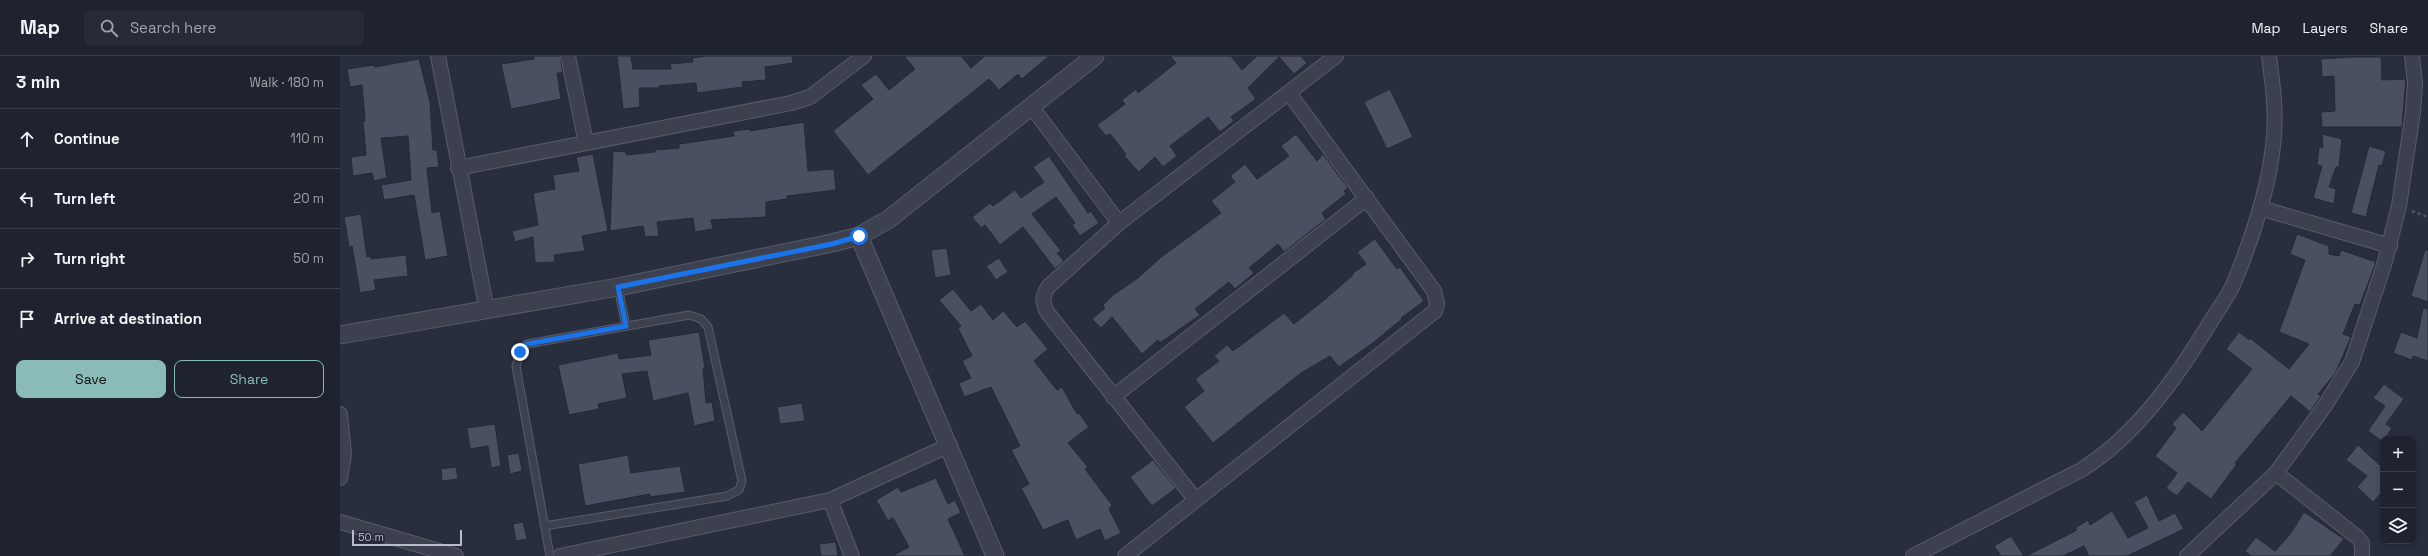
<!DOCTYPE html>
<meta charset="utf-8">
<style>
body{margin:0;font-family:"Space Grotesk",sans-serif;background:#272a37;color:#f1f3f6}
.controls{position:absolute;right:12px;bottom:12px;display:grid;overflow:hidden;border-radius:8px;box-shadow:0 2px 6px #0003}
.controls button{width:36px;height:36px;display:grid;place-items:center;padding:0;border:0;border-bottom:1px solid #3c3f4b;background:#1f222f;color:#f1f3f6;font:20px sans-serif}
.scale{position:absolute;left:12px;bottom:10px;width:110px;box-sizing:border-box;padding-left:4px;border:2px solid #b9bcc9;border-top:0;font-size:11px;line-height:14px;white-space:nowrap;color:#b9bcc9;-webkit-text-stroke:3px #222534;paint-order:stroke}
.stop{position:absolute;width:12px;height:12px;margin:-9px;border:3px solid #1a73e8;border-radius:50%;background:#fff}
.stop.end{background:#1a73e8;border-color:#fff;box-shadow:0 1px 4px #0008}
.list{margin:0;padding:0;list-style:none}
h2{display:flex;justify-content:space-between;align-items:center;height:52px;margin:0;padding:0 16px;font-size:17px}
h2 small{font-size:13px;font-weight:400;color:#a1a4aa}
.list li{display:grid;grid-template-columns:26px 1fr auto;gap:12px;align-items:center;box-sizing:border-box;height:60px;padding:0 16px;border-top:1px solid #3c3f4b}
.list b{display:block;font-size:15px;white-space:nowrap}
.list em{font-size:13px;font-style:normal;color:#a1a4aa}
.actions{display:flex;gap:8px;padding:12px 16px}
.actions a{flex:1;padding:9px 0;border:1px solid #8bbbb9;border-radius:8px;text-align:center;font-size:14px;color:#8bbbb9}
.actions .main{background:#8bbbb9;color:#111}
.icon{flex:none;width:22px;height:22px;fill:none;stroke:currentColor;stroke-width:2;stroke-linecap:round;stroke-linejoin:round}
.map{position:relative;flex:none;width:2088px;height:500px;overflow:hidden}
header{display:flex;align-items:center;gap:24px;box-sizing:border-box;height:56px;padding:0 20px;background:#1f222f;border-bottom:1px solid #3c3f4b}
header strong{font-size:19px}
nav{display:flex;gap:22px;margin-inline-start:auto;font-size:14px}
.search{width:280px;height:36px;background:#272a37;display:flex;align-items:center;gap:10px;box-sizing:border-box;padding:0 14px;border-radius:8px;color:#a1a4aa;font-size:15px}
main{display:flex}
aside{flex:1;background:#1f222f}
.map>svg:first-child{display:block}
.building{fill:#4b4f62;stroke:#242836}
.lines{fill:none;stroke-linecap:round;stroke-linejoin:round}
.service-casing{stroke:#585c69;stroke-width:9}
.minor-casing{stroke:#585c69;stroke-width:16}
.tertiary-casing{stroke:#585c69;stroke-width:19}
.path{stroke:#4b585f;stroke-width:2.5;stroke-dasharray:3 3;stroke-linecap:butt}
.service{stroke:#3d414f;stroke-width:7}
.minor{stroke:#3d414f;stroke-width:14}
.tertiary{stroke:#3d414f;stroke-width:17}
.route{stroke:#1a73e8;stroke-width:5}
</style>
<header>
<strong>Map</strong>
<div class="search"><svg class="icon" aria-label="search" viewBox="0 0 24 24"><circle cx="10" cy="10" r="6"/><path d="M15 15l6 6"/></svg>Search here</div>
<nav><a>Map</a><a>Layers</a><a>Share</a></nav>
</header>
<main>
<aside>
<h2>3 min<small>Walk · 180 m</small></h2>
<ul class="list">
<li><svg class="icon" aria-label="ahead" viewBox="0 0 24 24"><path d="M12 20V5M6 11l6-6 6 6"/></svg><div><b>Continue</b></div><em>110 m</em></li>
<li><svg class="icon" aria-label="left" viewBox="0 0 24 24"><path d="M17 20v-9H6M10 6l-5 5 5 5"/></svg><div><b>Turn left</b></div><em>20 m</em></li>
<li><svg class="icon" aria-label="right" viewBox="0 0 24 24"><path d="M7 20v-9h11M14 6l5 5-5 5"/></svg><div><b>Turn right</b></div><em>50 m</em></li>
<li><svg class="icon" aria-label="arrive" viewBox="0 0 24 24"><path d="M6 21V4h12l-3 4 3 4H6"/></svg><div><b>Arrive at destination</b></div></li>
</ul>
<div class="actions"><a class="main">Save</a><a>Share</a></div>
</aside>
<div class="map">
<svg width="2088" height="500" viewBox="0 0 2088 500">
<rect width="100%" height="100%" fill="#292e3f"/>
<g class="building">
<path d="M194 0H220L223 17H217L221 43 171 53 161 8 194 3Z"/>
<path d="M277 0H291L293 13H331L330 8 353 6 352 2 366 0H452L453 7 425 11 426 24 402 26 403 31 357 37 356 27 319 30V32H299L300 51 283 53Z"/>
<path d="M564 0H621L631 12 645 0H709L682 23 678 18 659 34 649 23 528 119 493 75 533 43 521 29 536 18 549 34 575 13Z"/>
<path d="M830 0H891L902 14 917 0H961L967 7 954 18 939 1 908 32 916 43 891 61 894 65 880 76 868 61 830 90 837 100 823 111 815 101 799 116 784 100 786 98 770 78 766 80 757 69 785 48 782 44 796 33 798 37 836 7Z"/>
<path d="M2010 1H2041L2042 24 2066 23 2062 71H1982L1981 56 1995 55 1994 20 1982 21 1981 3Z"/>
<path d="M79 3 90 46 93 94H97L99 111 87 112 92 157 100 155 108 200 85 204 74 139 44 144 41 129 71 124 68 80 41 82 47 122 34 125 32 117 13 120 11 101 26 99 23 65H25L22 29 10 31 7 13 34 9 35 11Z"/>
<path d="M1050 33 1073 81 1047 93 1024 46Z"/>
<path d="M464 66 468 115 494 113 496 134 447 140V143L426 146V161L371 164 373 173 355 176 353 162 317 166 319 180 305 181 303 170 270 175 273 95 286 96V99L315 96V94L339 92V88L394 80 393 75 410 73V75Z"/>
<path d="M956 78 977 105 983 98 1008 132 1004 135 1006 138 982 157 986 163 944 196 938 188 909 212 914 217 895 233 889 226 855 253 860 259 820 287 818 284 802 298 772 261 761 272 752 263 765 252 763 249 773 239 798 222 820 202 881 157 871 145 895 126 890 120 905 108 917 123 949 100 941 90Z"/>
<path d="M1982 78 2002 83 1999 111H1996L1989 131 1996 133 1994 148 1973 142 1982 110 1977 109 1979 91 1983 92Z"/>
<path d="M2029 90 2046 95 2042 110 2039 109 2026 161 2011 157Z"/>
<path d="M253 98 268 175 242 180 245 195 214 199 215 206 195 207 193 181 175 186 172 175 198 169 193 137 215 133 213 119 239 115 236 101Z"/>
<path d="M709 100 748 157 751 155 759 167 740 180 732 169 735 167 716 141 692 158 721 195 717 197 724 205 715 213 683 171 660 189 645 169 641 172 632 161 650 147 653 150 675 134 681 142 704 126 693 111Z"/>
<path d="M21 158 27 201 31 200V203L66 199 68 220 34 224 36 234 20 237 12 190 9 191 4 161Z"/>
<path d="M1957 178 1989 190V198L1999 200 2001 194 2036 206 2020 249 2015 248 2003 278 2011 281 1995 318 1978 338 1981 340 1970 356 1951 340 1895 407 1897 408 1871 443 1848 426 1837 440 1826 432 1837 417 1815 400 1836 372 1832 368 1843 356 1862 375 1912 313 1886 293 1899 276 1909 284 1910 282 1949 313 1969 288 1939 276 1965 204 1950 198Z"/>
<path d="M1035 183 1057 213 1060 211 1084 245 1061 262 1062 263 1034 286 999 311 990 300 961 317 873 387 844 351 864 335 855 323 879 305 874 300 887 289 893 295 944 257 954 268 983 245 1013 219 1012 218 1026 208 1017 196Z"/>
<path d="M607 192 611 219 595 222 591 194Z"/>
<path d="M2085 194H2088V246L2071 240Z"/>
<path d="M659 202 668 216 656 224 646 210Z"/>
<path d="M613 233 631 255 641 248 653 264 663 255 677 271 685 265 708 293 694 305 717 334 722 331 737 358 738 356 749 371 728 387 748 411 745 413 772 449 769 453 781 477 765 485 760 473 736 484 728 464 703 474 681 432 689 428 671 394 680 390 651 331 624 341 619 327 631 322 622 305 632 300 618 272 621 270 599 244Z"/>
<path d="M2083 252 2088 253V305L2073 300 2072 304 2053 297 2061 276 2077 282Z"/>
<path d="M359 276 365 312H363L366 347 372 346 375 365 354 370 348 337 313 345 307 315 282 318 287 342 258 348 259 353 229 359 218 309 278 297 279 303 311 299 308 284Z"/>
<path d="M2044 328 2064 343 2046 368 2052 372 2043 386 2028 375 2045 350 2033 342Z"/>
<path d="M462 347 465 365 440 368 437 351Z"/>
<path d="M155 368 161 410 151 412 148 390 130 393 127 372Z"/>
<path d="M2018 389 2043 412V435L2033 446 2017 431 2027 420 2006 404Z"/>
<path d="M179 397 182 415 170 418 167 399Z"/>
<path d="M288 399 291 417 340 410 345 436 310 441V438L245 450 238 408Z"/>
<path d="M813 404 836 432 812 450 790 421Z"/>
<path d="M116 411 118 423 102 425 101 413Z"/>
<path d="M596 422 608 448 615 444 621 457 608 463 625 500H552L569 491 553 462 548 465 536 444 558 431 561 436Z"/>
<path d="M1807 439 1819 465 1835 457 1844 473 1787 500H1749L1744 490 1723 500H1686L1737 474 1735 472 1748 464 1750 469 1772 455 1788 482 1808 472 1794 446Z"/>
<path d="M1964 456 2004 483 1990 500H1911L1905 495 1916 481 1935 495 1951 477Z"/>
<path d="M183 466 187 483 176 485 173 468Z"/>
<path d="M1671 480 1684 500H1661L1654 490Z"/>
<path d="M496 486 498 500H481L479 488Z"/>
</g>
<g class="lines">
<defs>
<g id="service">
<path d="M278 231 286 270"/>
<path d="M205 470 387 440 399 434 402 425 368 271 361 263 349 259 187 288 180 296 176 310 210 500"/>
</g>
<g id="minor">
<path d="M98 0 147 255"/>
<path d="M228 0 246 87"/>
<path d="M691 50 779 167"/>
<path d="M118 112 451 47 470 41 524 0"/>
<path d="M1920 152 2050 190"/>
<path d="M773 341 1027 142"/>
<path d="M0 358 4 398 0 422"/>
<path d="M1936 417 2017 481 2022 487V500"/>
<path d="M855 443 707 256C702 245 702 240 709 230L779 167 996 0"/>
<path d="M490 444 512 500"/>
<path d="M0 466 116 500"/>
<path d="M220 500 490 444 610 389"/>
<path d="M785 500 1095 255 1097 248 1094 235 949 37"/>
<path d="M1573 500 1741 414C1797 379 1837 321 1871 265 1878 254 1887 242 1893 229 1910 188 1928 135 1933 90 1937 60 1933 30 1929 0"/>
<path d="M1847 500 1936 417 1984 351 2012 306 2044 209 2059 150 2073 56 2075 27 2072 0"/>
</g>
<g id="tertiary">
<path d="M519 180 655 500"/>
<path d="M0 279 278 231 492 187 519 180 549 163 755 0"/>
</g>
</defs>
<use href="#service" class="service-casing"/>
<use href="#minor" class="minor-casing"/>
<use href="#tertiary" class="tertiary-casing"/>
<path class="path" d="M2072 155 2088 161"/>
<use href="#service" class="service"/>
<use href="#minor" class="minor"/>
<use href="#tertiary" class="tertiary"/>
</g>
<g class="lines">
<path class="route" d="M180 296 187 288 286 270 278 231 492 188 519 180"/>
</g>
</svg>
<div class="controls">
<button>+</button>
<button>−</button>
<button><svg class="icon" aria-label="layers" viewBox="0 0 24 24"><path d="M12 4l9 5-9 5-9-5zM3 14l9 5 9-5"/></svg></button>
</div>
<div class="scale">50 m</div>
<div class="stop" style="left:519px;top:180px"></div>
<div class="stop end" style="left:180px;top:296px"></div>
</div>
</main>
